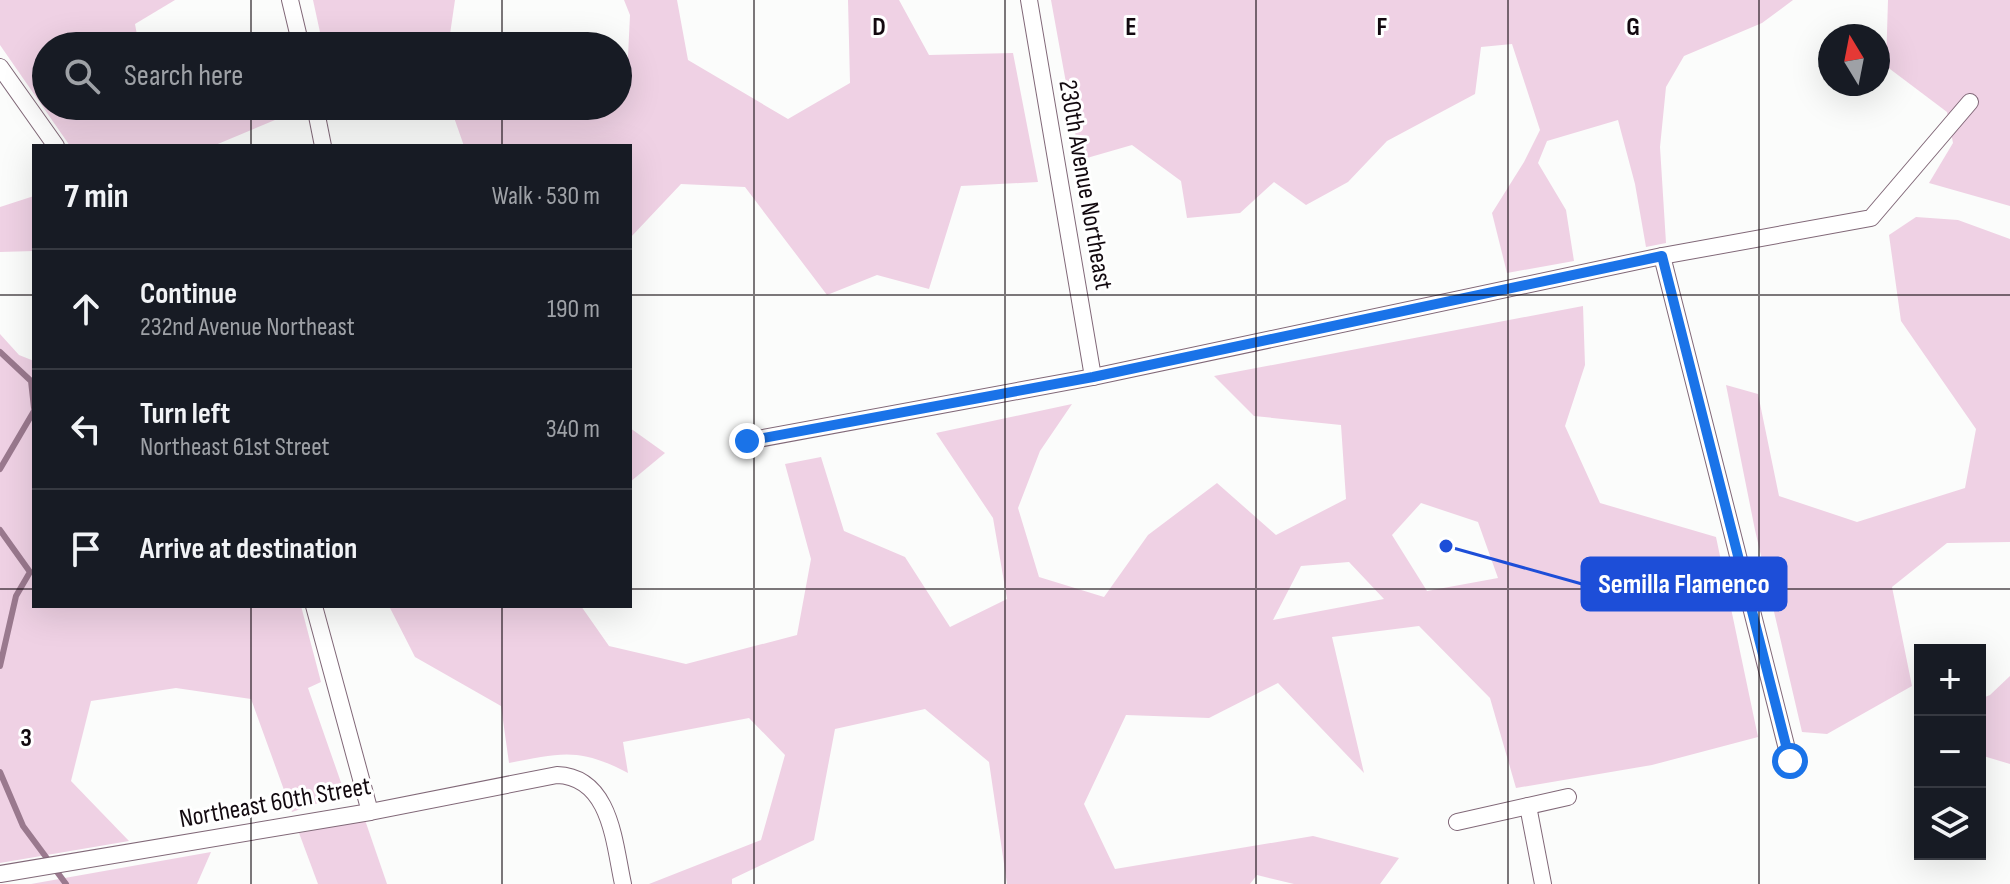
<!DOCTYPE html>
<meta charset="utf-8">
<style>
body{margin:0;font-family:"Sofia Sans Condensed",sans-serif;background:#20242c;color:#f1f3f6}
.controls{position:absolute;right:24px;bottom:24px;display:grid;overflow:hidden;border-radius:0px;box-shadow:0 8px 32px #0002}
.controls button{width:72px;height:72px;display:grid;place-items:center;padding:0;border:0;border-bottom:2px solid #363941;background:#171b24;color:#f1f3f6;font:40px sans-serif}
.compass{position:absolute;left:1818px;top:24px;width:72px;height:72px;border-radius:50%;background:#171b24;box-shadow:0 8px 32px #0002;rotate:350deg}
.stop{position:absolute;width:24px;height:24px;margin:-18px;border:6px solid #1a73e8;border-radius:50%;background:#fff}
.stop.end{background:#1a73e8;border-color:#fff;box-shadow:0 2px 8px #0008}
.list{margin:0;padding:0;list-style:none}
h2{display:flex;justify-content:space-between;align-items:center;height:104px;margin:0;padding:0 32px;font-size:34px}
h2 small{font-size:26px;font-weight:400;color:#9ea1a6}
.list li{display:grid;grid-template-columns:52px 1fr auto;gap:24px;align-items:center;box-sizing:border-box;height:120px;padding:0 32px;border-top:2px solid #363941}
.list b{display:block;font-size:30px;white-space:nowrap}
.list p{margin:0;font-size:26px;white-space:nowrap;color:#9ea1a6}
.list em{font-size:26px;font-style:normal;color:#9ea1a6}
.icon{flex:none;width:44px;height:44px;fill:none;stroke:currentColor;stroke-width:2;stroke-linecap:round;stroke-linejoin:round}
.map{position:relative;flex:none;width:2010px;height:884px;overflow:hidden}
.search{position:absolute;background:#171b24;box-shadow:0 8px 32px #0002;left:32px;top:32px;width:600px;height:88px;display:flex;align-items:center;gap:20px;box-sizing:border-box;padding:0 28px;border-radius:44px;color:#9ea1a6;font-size:30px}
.panel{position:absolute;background:#171b24;box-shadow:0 8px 32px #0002;left:32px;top:144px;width:600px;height:464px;border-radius:0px}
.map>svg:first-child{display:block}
.green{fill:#efd1e4;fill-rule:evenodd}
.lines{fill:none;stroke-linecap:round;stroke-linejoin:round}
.stream{stroke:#9a798e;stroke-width:6}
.street-casing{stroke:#816878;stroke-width:18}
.street{stroke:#fff;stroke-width:16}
.route{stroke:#1a73e8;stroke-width:10}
.grid{fill:none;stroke:#12090f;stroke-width:2;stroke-opacity:0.55}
.labels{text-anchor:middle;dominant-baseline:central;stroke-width:6;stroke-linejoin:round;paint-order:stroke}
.street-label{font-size:26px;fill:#12090f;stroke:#fff}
.grid-label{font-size:26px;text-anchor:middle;font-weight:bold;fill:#12090f;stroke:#fff;stroke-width:6;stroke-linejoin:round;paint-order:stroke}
.leader{fill:none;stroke:#1d4ed8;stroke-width:3}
.callout-dot{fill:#1d4ed8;stroke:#fff;stroke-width:3}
.callout{fill:#1d4ed8;stroke:#1d4ed8;stroke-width:3}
.callout-label{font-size:28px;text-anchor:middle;font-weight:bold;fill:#fff}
</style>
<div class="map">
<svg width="2010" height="884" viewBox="0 0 2010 884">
<rect width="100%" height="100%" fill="#fbfcfb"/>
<g class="green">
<path d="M0 0H175L135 24 139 46H46V106H298L299 110 213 146H70L0 45Z"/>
<path d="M313 0H455L449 41 455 46H323Z"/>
<path d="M624 0H677L688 60 788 119 850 83 848 0H899L929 55 1013 53 1038 182 961 186 929 289 877 275 827 295 745 187 681 184 630 238V146H464L450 106H618V78L627 77 630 15Z"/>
<path d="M1051 0H1793L1762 23 1684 56 1666 87 1660 147 1666 243 1646 247 1635 184 1618 120 1547 141 1538 163 1566 210 1574 261 1507 273 1492 213 1524 162 1540 130 1512 44 1481 47 1475 94 1387 141 1348 182 1306 205 1274 182 1240 213 1187 218 1181 181 1132 145 1080 160Z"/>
<path d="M1888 0H2010V206L1929 183 1953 143 1947 112 1886 66Z"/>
<path d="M34 196V251L0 252V207Z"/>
<path d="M1916 217 1958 220 2010 239V542L1947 543 1892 587 1912 686 1827 734 1802 732 1755 530 1726 385 1758 394 1779 496 1857 522 1965 488 1976 429 1901 321 1889 235Z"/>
<path d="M1583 306 1585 365 1565 426 1600 503 1716 537 1758 737 1652 765 1516 788 1490 698 1419 626 1332 637 1364 773 1278 683 1209 718 1126 715 1084 804 1115 869 1313 836 1399 858 1380 884H1294L1257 875 1250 884H1007L989 762 925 709 835 729 814 840 732 879V884H649L761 840 785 755 749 718 623 742 628 773C579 747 561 753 509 763L501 706 415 657 389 606H581L609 646 686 664 797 635 811 559 785 464 821 457 844 531 905 557 950 627 1007 599 993 518 936 433 1072 404 1040 451 1018 508 1039 577 1104 597 1148 535 1217 483 1276 535 1346 499 1341 425 1254 416 1214 376ZM1421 503 1478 522 1498 578 1427 591 1392 535ZM1349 562 1384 599 1273 620 1301 566Z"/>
<path d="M0 334 19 355 34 361V606H301L321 682 308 688 345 794 292 812 251 699 176 688 91 701 71 781 129 841 0 863Z"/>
<path d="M630 428 665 453 630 482Z"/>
<path d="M2010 676V764L1980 755V699L1990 695Z"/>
<path d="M365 820 387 884H318L299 833Z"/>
<path d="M211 852 197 884H31Z"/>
</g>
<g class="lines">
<g class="stream">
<path d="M0 352 31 381 34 408"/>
<path d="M0 469 34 411"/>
<path d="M0 530 30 572 16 596 0 666"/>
<path d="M0 772 23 826 66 884"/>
</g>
<defs>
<g id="street">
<path d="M290 0 301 46"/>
<path d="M1029 0 1093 377"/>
<path d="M0 67 56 146"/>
<path d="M315 106 323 146"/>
<path d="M1662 256 1790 761"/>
<path d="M747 441 1093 377 1662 256 1871 218 1970 102"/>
<path d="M314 606 370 812"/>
<path d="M1528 806 1543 884"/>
<path d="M1457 822 1568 797"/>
<path d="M0 874 370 812 557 775C611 777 614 843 623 884"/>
</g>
</defs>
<use href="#street" class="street-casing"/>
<use href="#street" class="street"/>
</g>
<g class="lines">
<path class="route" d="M747 441 1093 377 1662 256 1790 761"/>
</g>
<path class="grid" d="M251 0V46M502 0V46M754 0V884M1005 0V884M1256 0V884M1508 0V884M1759 0V884M251 106V146M502 106V146M0 295H34M630 295H2010M0 589H34M630 589H2010M251 606V884M502 606V884"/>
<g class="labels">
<g class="street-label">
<text transform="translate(1085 185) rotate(80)">230th Avenue Northeast</text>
<text transform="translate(275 803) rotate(-10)">Northeast 60th Street</text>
</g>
</g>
<g class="grid-label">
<text x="879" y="35">D</text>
<text x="1131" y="35">E</text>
<text x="1382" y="35">F</text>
<text x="1633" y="35">G</text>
<text x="26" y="746">3</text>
</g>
<path class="leader" d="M1446 546L1582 584"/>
<circle class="callout-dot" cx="1446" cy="546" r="8"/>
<rect class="callout" x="1582" y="558" width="204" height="52" rx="8"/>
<g class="callout-label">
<text x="1684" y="593">Semilla Flamenco</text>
</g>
</svg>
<div class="controls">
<button>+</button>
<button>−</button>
<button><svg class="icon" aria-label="layers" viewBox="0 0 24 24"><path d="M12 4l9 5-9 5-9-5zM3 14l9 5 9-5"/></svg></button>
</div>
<svg class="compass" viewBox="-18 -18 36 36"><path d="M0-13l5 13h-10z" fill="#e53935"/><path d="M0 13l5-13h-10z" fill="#9ea1a6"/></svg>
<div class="stop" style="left:1790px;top:761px"></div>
<div class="stop end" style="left:747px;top:441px"></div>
<div class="search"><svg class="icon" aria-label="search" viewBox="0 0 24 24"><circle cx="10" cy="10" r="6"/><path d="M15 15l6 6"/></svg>Search here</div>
<section class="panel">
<h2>7 min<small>Walk · 530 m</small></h2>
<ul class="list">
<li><svg class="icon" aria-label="ahead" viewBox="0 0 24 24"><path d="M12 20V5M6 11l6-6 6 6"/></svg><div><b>Continue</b><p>232nd Avenue Northeast</p></div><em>190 m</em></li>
<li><svg class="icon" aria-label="left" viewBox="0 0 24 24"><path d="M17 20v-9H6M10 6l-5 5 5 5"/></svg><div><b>Turn left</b><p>Northeast 61st Street</p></div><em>340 m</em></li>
<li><svg class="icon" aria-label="arrive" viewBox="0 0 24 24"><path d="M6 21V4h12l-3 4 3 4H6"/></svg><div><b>Arrive at destination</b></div></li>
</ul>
</section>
</div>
